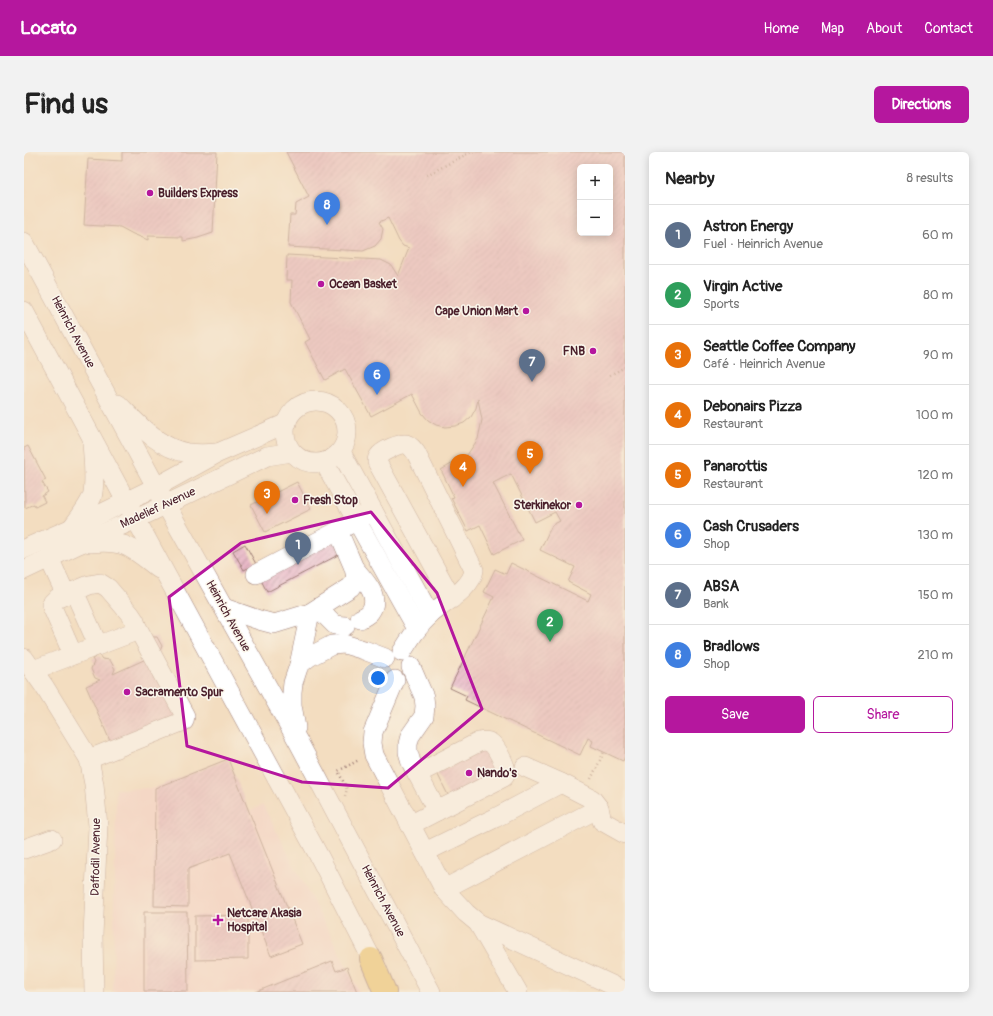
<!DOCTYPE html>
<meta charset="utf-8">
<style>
body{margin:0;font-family:Pangolin,sans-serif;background:#f2f2f2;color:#222}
.controls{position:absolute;right:12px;top:12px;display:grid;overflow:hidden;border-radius:6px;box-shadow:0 2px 10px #0003}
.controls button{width:36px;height:36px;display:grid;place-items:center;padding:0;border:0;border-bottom:1px solid #e0e0e0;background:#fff;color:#222;font:20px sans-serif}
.you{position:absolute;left:354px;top:526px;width:14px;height:14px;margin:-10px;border:3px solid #fff;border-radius:50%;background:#1a73e8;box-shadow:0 0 0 6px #1a73e833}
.badge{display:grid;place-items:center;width:26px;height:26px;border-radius:50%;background:#b5179e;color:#fff;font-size:13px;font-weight:700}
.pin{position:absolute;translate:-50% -33px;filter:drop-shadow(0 1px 2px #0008)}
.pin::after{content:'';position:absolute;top:21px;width:14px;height:12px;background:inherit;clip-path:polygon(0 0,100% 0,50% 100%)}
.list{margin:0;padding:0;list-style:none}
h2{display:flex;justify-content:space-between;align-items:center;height:52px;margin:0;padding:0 16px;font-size:17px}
h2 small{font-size:13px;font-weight:400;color:#767676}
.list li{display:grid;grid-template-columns:26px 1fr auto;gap:12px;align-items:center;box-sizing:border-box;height:60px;padding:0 16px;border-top:1px solid #e0e0e0}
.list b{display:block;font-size:15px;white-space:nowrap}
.list p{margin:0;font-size:13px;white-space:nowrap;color:#767676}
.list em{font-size:13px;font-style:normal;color:#767676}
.actions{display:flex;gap:8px;padding:12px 16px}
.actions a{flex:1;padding:9px 0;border:1px solid #b5179e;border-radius:6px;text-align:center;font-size:14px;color:#b5179e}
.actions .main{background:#b5179e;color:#fff}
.map{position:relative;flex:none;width:601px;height:840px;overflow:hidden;border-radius:6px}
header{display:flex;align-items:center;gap:24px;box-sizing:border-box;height:56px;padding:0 20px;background:#b5179e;color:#fff}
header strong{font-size:19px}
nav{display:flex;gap:22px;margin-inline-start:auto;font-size:14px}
.intro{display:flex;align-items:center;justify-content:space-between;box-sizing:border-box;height:96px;padding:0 24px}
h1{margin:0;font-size:28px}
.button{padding:10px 18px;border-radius:6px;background:#b5179e;color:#fff;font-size:14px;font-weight:700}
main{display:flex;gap:24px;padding:0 24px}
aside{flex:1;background:#fff;border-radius:6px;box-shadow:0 2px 10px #0003}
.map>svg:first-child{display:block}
.built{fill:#f7d0cc}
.building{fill:url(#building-hatch);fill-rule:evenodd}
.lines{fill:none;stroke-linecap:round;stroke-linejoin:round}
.minor-casing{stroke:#9e7e76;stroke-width:20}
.major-casing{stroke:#9e7e76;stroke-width:24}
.path{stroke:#9e7e76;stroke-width:2.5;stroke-dasharray:1 3;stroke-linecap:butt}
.minor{stroke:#fff;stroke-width:19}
.major{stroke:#edc569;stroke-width:22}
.marked{fill:none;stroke:#b5179e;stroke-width:3;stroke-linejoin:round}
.poi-dot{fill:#b5179e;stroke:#fbf7ec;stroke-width:1.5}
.labels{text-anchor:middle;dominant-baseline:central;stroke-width:3;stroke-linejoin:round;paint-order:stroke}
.poi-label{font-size:12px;font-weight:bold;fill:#4a1f2b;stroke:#fbf7ec;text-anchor:start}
.street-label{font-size:12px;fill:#4a1f2b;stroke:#fbf7ec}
</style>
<header>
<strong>Locato</strong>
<nav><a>Home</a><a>Map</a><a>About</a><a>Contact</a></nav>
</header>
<div class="intro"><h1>Find us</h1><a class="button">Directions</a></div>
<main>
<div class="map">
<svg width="601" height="840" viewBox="0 0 601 840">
<defs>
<pattern id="building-hatch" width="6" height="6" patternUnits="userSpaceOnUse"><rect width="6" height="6" fill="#e6b2c3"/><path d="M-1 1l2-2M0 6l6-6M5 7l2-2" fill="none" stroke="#bc909f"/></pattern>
</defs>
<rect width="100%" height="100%" fill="#fbf7ec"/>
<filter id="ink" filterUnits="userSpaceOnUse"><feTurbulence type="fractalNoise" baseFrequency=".025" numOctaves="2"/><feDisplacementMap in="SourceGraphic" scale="8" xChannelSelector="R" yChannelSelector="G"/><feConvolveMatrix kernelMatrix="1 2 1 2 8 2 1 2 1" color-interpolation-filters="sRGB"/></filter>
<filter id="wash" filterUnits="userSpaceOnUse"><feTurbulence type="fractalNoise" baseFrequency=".012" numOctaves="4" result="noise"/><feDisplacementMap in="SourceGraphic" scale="16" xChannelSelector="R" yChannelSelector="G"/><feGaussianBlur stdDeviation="0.9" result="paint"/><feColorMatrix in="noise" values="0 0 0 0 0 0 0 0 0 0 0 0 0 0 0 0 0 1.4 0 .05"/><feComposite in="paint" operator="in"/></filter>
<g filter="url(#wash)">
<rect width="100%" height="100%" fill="#f3ddc0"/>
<path class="built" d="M131 636 225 659 239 653 336 840H89L92 637Z"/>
<g id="blocks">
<g class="building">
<path d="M98 0H193L189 81 174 86 159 89V85L124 84V88L109 82 96 75 60 73 64 7 98 9Z"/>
<path d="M262 0H601V604L599 609 567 594 569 589 564 586 556 603 441 548 443 544 426 536 470 445 460 440 471 417 482 422 487 411 564 449 567 442 544 430 551 415 516 398 528 373 536 369 531 360 511 370 487 322 469 331 498 388 470 402 456 373 444 379 427 346 430 345 417 318 443 303 454 287 458 268 454 247 452 256 447 265 440 271 431 274 421 275 412 273 404 268 398 261 388 242 347 264 321 217 301 228 281 190 286 187 267 150 268 128H262L263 103 357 108 367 113 374 124 385 96 379 94 375 89 364 66 355 70 359 77 357 87 351 94 339 99 264 95 266 63H271L272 52 285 45ZM556 15H586V81H556Z"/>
<path d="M4 294 22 328 18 330 24 340 18 344 21 350 11 355 10 352 1 356 0 296Z"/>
<path d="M273 330 287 357 241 380 227 353Z"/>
<path d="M310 385 318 401 243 440 235 424Z"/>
<path d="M221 392 232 412 220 418 209 399Z"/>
<path d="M126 485H133L138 494 135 502 156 546 151 570 86 589 62 534 76 528 71 526 67 517 70 510 68 507 75 503 78 507 86 508 91 517 89 522 122 507Z"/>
<path d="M463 595 477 620 426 647 413 621Z"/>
<path d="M204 607 278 792 247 804 206 701 164 717V755L130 754 131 636Z"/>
<path d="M120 760H163L164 839H120Z"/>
<path d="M224 763V807L171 808V764Z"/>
<path d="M308 809 312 819 323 815 333 840H232Z"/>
</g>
</g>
</g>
<g filter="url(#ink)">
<use href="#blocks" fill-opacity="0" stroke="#9e7e76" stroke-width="1"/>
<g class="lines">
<defs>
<g id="minor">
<path d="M0 90 142 353 275 591 407 840"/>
<path d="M0 159 96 338 296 706 354 819"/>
<circle cx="292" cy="280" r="31"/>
<path d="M94 252C114 272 134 296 164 301 173 302 182 302 192 301"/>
<path d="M317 300 406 463"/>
<path d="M300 310 393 477"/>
<path d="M49 374C56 365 63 356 68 345 72 332 69 305 68 291"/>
<path d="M66 391C101 387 108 396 135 417"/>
<path d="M0 397 48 376 132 335 194 301 263 271"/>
<path d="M25 406 42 443"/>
<path d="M330 416C339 427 358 444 346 460 344 463 339 465 336 467"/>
<path d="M0 418 55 392 112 367 243 304 268 300"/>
<path d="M232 422 312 380"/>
<path d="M50 439 74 493"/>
<path d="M296 455 301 463 311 473 321 474"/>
<path d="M200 456 235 468 250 472 286 461 327 435 332 426 330 416 318 388 312 380 349 359"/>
<path d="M378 500C386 487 394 474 406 463 419 451 448 437 450 418L392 301C389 297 386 293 382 292 376 291 358 299 355 304 353 306 353 308 353 310L428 447"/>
<path d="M0 506 20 534 65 607 70 632 74 674 69 783 70 840"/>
<path d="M275 513 286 461"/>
<path d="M12 517 107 481 110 477 112 473 111 469 107 463 84 436 76 431 65 433 32 447 28 451V455L49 503"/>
<path d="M371 528 349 580 348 591 350 603 420 737 442 761 454 771 601 839"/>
<path d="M272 576 268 553V540L269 531 275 513 285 505 308 493 320 492 340 498 361 506"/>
<path d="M65 607 160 569 161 564 112 473"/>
<path d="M501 615 537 631 568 647 575 656 578 669 601 682"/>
<path d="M393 622 455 590C459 589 464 589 467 591 472 594 482 614 482 619 482 623 482 622 480 625L413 659"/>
<path d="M386 673 413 659 387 610 384 600V592L386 584 400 564 401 554 400 545 387 515"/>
<path d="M0 697 28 687"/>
<path d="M401 700 471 666 537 631"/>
<path d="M420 737 575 656"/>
<path d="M454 771 494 840"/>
</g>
<path id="major" d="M347 807 361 840"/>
</defs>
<use href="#minor" class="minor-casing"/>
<use href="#major" class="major-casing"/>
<g class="path">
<path d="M403 23 447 0"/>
<path d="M586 223 601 215"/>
<path d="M567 627 580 600"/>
<path d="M321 644 323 637 314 619 335 608"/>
</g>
<use href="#minor" class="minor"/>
<use href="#major" class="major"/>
</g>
</g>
<path d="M0 0H601V840H0ZM347 360 413 441 458 557 364 636 278 630 163 594 145 445 217 391Z" fill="#f3ddc0" fill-opacity=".55" fill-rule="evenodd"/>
<path class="marked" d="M347 360 413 441 458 557 364 636 278 630 163 594 145 445 217 391Z"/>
<g class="poi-dot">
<circle cx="126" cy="41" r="4"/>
<circle cx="297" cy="132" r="4"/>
<circle cx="502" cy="159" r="4"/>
<circle cx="569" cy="199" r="4"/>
<circle cx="271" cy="348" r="4"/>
<circle cx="555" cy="353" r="4"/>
<circle cx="103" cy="540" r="4"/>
<circle cx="445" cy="621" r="4"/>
<path d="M192 762h4v4h4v4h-4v4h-4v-4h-4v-4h4z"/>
</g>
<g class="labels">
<g class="poi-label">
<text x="134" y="41">Builders Express</text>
<text x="305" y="132">Ocean Basket</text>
<text x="494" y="159" text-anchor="end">Cape Union Mart</text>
<text x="561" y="199" text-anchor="end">FNB</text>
<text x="279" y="348">Fresh Stop</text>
<text x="547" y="353" text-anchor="end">Sterkinekor</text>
<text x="111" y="540">Sacramento Spur</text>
<text x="453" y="621">Nando's</text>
<text x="203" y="761">Netcare Akasia<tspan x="203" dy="14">Hospital</tspan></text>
</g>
<g class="street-label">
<text transform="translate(49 180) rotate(62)">Heinrich Avenue</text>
<text transform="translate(134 356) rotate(-25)">Madelief Avenue</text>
<text transform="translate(204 464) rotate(61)">Heinrich Avenue</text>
<text transform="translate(72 705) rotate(-89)">Daffodil Avenue</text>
<text transform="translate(359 749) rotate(62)">Heinrich Avenue</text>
</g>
</g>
</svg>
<div class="controls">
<button>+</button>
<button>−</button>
</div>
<div class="you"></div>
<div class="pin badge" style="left:274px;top:413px;background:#5c6f8a">1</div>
<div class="pin badge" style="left:526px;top:490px;background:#2e9e5b">2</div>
<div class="pin badge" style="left:243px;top:362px;background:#e8710a">3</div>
<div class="pin badge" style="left:439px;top:335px;background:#e8710a">4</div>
<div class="pin badge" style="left:506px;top:322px;background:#e8710a">5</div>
<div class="pin badge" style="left:353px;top:243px;background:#3f7fe0">6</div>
<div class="pin badge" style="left:508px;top:230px;background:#5c6f8a">7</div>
<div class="pin badge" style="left:303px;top:73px;background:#3f7fe0">8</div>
</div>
<aside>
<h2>Nearby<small>8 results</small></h2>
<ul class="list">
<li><span class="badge" style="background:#5c6f8a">1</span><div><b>Astron Energy</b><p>Fuel · Heinrich Avenue</p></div><em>60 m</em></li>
<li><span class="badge" style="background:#2e9e5b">2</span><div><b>Virgin Active</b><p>Sports</p></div><em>80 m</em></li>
<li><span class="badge" style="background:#e8710a">3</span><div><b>Seattle Coffee Company</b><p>Café · Heinrich Avenue</p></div><em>90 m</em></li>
<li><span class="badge" style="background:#e8710a">4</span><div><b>Debonairs Pizza</b><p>Restaurant</p></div><em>100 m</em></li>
<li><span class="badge" style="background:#e8710a">5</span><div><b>Panarottis</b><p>Restaurant</p></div><em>120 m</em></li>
<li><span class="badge" style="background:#3f7fe0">6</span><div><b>Cash Crusaders</b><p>Shop</p></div><em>130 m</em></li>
<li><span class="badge" style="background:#5c6f8a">7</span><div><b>ABSA</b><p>Bank</p></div><em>150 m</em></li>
<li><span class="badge" style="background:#3f7fe0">8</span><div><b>Bradlows</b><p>Shop</p></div><em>210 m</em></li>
</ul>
<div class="actions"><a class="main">Save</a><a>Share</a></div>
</aside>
</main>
